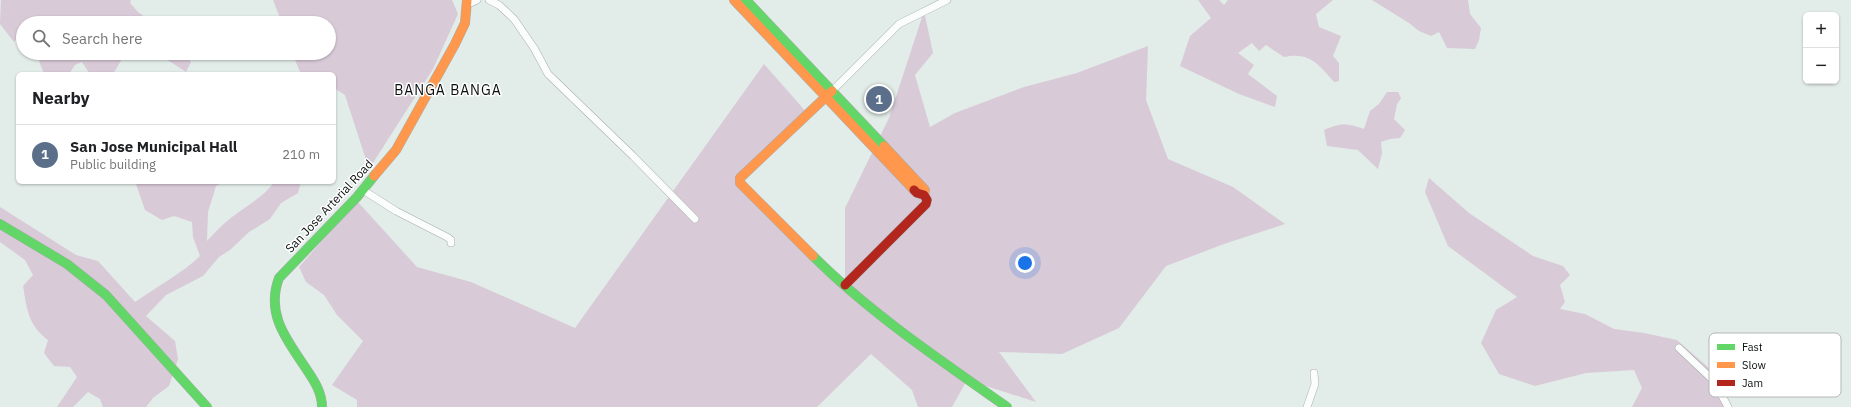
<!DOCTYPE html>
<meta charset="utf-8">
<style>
body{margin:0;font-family:"IBM Plex Sans",sans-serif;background:#f6f6f6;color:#202124}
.controls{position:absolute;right:12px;top:12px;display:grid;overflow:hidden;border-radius:6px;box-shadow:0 1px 3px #0004}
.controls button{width:36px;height:36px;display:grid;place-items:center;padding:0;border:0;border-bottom:1px solid #e0e0e0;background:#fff;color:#202124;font:20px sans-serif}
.you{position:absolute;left:1025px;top:263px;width:14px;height:14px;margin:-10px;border:3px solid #fff;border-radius:50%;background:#1a73e8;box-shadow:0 0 0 6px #1a73e833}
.badge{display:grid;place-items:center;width:26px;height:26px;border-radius:50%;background:#111827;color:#fff;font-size:13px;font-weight:700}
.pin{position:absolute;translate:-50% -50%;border:2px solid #fff;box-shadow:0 1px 4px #0006}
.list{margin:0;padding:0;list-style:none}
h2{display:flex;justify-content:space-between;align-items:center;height:52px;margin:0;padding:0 16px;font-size:17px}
h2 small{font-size:13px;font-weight:400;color:#757577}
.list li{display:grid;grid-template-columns:26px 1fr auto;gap:12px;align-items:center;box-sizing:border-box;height:60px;padding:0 16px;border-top:1px solid #e0e0e0}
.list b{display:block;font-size:15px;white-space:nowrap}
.list p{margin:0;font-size:13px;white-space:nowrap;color:#757577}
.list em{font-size:13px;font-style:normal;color:#757577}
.icon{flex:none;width:22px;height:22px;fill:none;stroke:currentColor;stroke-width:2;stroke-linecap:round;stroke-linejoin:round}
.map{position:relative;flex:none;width:1851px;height:407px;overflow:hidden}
.search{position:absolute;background:#fff;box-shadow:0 1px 3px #0004;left:16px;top:16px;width:320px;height:44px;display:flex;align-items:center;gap:10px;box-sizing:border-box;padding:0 14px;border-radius:22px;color:#757577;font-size:15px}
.panel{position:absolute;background:#fff;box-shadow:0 1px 3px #0004;left:16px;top:72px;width:320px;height:112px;border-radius:6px}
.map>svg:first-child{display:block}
.green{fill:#d9cad8}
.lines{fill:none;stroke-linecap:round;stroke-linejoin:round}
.street-casing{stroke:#a7aeac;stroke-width:8}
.fast-casing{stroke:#a7aeac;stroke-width:10}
.slow-casing{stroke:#a7aeac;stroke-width:10}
.jam-casing{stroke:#a7aeac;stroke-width:10}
.street{stroke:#fbfcfc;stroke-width:7}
.fast{stroke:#63d668;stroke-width:9}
.slow{stroke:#ff974d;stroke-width:9}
.jam{stroke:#b3261e;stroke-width:9}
.labels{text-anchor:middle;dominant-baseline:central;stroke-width:3;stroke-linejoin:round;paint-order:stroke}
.street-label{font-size:12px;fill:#090f0d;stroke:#fff}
.quarter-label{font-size:14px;letter-spacing:1px;fill:#090f0d;stroke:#fff}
.key{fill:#fff;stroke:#b5b7b6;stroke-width:1}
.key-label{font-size:11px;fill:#090f0d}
</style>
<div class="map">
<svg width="1851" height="407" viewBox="0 0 1851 407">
<rect width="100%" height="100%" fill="#e2ece8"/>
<g class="green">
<path d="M1 0H131L130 3 138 12 153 23H133L128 19 118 23H23V30L14 42 0 24Z"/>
<path d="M273 0H452L458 14 433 69 369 169 345 95 334 88V74H301L292 53H329V23H282Z"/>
<path d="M1198 0H1219L1224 5 1228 0H1333L1316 14 1319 27 1341 36 1333 56 1339 63V81L1334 82C1318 64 1310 52 1284 57L1266 45 1259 51 1252 43 1238 53 1254 65 1248 74 1277 96 1275 107 1239 94 1180 66 1190 36 1211 18Z"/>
<path d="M1372 0H1468L1470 14 1481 28 1479 40 1475 49 1447 48 1439 32 1431 36 1419 31 1409 23Z"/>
<path d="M924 11 933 53 915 75 930 127 955 113 1024 87 1077 73 1148 46 1146 100 1168 159 1233 187 1285 224 1224 244 1166 266 1119 328 1062 354 999 352 1036 402 967 380 952 407H918L912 390 871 354 817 407H357V400L332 385 363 341 337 315 324 295 306 282 299 267 357 201 417 267 471 282 575 328 764 64 808 114 740 178 845 285V208L889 118Z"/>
<path d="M42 53H119L122 59 113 74H90L82 62 75 65 69 74H44L39 61Z"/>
<path d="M157 53H185L191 62 186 72Z"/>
<path d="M1387 92H1398L1401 98 1397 104 1394 119 1405 130 1400 138 1390 139 1381 142 1382 153 1378 169 1358 150 1327 146 1324 130C1342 123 1345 123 1364 129L1370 111 1379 104Z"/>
<path d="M1429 178 1469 213 1533 256 1563 266 1570 275 1560 285 1565 302 1560 309 1585 314 1614 329 1644 333 1677 340 1718 376 1730 407H1632L1642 388 1634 370 1586 373 1535 386 1499 374 1481 343 1496 310 1517 297 1448 246 1425 192Z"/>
<path d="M137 182H224L216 186 208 212 207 241C215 232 223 224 232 217 246 206 264 197 274 182H301L298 193 281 203 270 219 249 232 230 250 219 257 203 276 166 295 146 316 175 341 178 359 169 386 153 398 146 407H103L100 399 88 392 73 407H57L77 377 70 367 54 366 44 353 48 340C28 325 27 309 23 286L33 275 25 260 0 242V207L76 255 98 261 135 302C156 287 183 273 200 256L193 237 192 222 174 216 162 220 145 210 136 184Z"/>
</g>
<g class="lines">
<defs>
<g id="street">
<path d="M489 0 499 5 514 19 534 48 548 74 633 156 695 219"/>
<path d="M468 4 477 0"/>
<path d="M832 91 899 24 947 0"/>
<path d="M363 190 396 211 447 237 451 240V243"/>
<path d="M1679 348 1714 381 1728 407"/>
<path d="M1307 407 1315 384 1314 373"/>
</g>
<g id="fast">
<path d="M746 0 884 146"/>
<path d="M0 224 67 264 106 295 207 407"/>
<path d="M813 256C870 313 940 360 1007 407"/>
<path d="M322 407C322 393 315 382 307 370 288 341 265 315 279 278L357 197 374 176"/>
</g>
<g id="slow">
<path d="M734 0 914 190"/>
<path d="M884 146 925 190 924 195"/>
<path d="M374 176 396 150 455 44 465 23 467 0"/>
<path d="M813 256 740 183V178L832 91"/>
</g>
<path id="jam" d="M845 285 926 204 927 200 924 195 917 193 914 190"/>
</defs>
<use href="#street" class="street-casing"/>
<use href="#fast" class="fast-casing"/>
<use href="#slow" class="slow-casing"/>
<use href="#jam" class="jam-casing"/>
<use href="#street" class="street"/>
<use href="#fast" class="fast"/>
<use href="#slow" class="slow"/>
<use href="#jam" class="jam"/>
</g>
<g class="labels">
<g class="street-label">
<text transform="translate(329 206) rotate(-47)">San Jose Arterial Road</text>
</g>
<g class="quarter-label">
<text x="448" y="90">BANGA BANGA</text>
</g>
</g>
<rect x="1709" y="333" width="132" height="64" rx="6" class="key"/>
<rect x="1717" y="344" width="18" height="6" fill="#63d668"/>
<rect x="1717" y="362" width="18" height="6" fill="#ff974d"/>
<rect x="1717" y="380" width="18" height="6" fill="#b3261e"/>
<g class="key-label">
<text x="1742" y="351">Fast</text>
<text x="1742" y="369">Slow</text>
<text x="1742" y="387">Jam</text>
</g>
</svg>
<div class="controls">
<button>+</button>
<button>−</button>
</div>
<div class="you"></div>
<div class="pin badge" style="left:879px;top:99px;background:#5c6f8a">1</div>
<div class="search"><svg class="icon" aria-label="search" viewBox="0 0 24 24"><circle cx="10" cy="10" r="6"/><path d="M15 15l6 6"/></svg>Search here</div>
<section class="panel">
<h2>Nearby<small></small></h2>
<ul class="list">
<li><span class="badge" style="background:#5c6f8a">1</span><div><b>San Jose Municipal Hall</b><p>Public building</p></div><em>210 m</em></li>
</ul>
</section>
</div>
